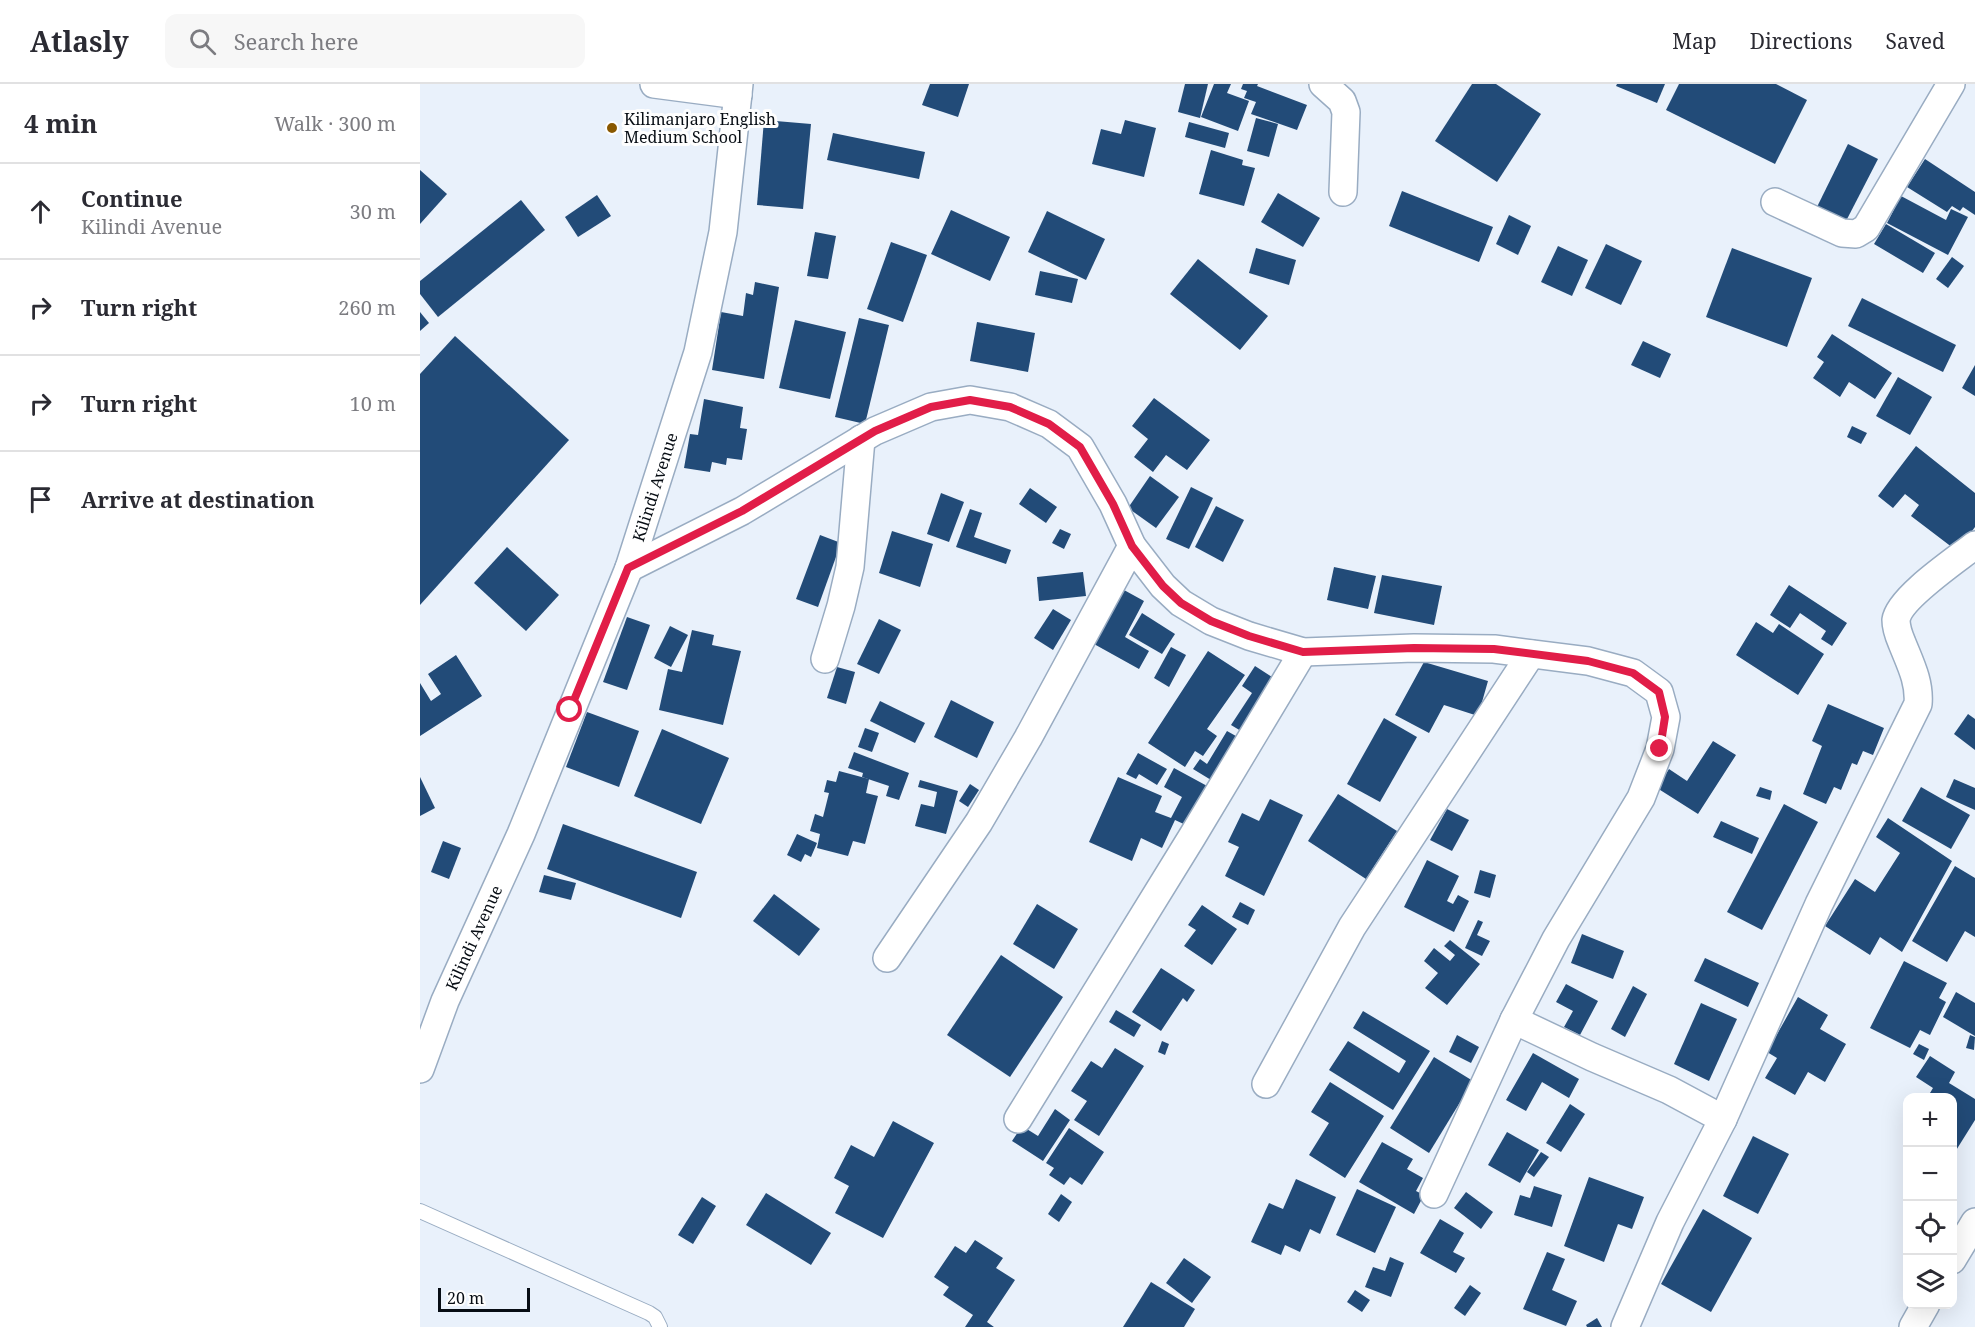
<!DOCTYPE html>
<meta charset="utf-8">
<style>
body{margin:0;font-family:"Noto Serif",serif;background:#f7f7f7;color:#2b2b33}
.controls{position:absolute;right:18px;bottom:18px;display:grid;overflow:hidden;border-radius:12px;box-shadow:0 6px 24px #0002}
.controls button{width:54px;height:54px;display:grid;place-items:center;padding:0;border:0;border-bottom:2px solid #e1e1e2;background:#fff;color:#2b2b33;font:30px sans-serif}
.scale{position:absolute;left:18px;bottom:15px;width:92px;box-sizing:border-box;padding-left:6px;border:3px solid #070d14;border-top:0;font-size:16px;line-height:21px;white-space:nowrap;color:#070d14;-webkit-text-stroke:4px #fefefe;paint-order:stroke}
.stop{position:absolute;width:18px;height:18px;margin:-14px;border:4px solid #e11d48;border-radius:50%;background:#fff}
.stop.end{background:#e11d48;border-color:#fff;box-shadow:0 2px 6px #0008}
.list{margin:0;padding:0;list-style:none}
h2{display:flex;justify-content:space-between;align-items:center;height:78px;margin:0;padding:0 24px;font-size:26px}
h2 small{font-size:20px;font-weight:400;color:#7c7c81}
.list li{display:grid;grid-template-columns:39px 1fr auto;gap:18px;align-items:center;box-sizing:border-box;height:96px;padding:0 24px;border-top:2px solid #e1e1e2}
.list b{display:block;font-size:22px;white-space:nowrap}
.list p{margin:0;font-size:20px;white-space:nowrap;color:#7c7c81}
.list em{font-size:20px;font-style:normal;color:#7c7c81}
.icon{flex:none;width:33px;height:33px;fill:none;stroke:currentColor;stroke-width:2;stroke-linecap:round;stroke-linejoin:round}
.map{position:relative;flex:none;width:1555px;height:1243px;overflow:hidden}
header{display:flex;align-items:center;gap:36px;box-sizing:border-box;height:84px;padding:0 30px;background:#fff;border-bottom:2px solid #e1e1e2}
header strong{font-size:28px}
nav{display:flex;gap:33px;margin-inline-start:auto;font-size:21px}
.search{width:420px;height:54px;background:#f7f7f7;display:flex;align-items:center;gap:15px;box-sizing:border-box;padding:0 21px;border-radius:12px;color:#7c7c81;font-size:22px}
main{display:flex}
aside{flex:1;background:#fff}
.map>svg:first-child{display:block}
.building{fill:#224b78}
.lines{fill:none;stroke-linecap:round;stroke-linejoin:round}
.service-casing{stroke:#99acc2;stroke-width:16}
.minor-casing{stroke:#99acc2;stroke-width:30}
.service{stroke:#fff;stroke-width:14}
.minor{stroke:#fff;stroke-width:27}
.route{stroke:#e11d48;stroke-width:8}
.poi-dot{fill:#895800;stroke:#fefefe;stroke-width:2}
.labels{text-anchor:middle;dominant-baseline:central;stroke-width:6;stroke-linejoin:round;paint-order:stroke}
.poi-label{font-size:16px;fill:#070d14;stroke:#fefefe;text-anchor:start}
.street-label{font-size:16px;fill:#070d14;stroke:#fefefe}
</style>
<header>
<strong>Atlasly</strong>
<div class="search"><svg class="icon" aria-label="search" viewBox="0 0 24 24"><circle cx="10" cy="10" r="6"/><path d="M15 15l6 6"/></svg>Search here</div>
<nav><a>Map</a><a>Directions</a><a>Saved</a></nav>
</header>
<main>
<aside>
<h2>4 min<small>Walk · 300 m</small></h2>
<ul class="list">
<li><svg class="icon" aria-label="ahead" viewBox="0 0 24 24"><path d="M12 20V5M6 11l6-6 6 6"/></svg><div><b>Continue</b><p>Kilindi Avenue</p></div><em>30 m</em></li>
<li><svg class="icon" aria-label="right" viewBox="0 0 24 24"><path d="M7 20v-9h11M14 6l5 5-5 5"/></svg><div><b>Turn right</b></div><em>260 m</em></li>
<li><svg class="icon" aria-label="right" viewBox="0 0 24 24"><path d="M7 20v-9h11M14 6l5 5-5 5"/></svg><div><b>Turn right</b></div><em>10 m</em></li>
<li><svg class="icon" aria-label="arrive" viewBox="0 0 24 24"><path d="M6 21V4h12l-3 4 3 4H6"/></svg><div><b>Arrive at destination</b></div></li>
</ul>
</aside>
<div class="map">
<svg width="1555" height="1243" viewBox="0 0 1555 1243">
<rect width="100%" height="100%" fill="#e9f1fb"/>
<g class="building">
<path d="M510 0H549L538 33 502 21Z"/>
<path d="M765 0H788L780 34 758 28Z"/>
<path d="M794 0H811L807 9 829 17 818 47 781 33Z"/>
<path d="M823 0H838L837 2 887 21 877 46 831 30 836 18 824 14 827 7 821 5Z"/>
<path d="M1052 0H1076L1121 30 1077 98 1015 57Z"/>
<path d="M1197 0H1245L1237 19 1196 2Z"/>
<path d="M1259 0H1356L1387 16 1355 80 1246 26Z"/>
<path d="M836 34 858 40 849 73 827 67Z"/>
<path d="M344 36 391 40 383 125 337 121Z"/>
<path d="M705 36 736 44 724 93 672 80 681 45 701 50Z"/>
<path d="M769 38 809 49 805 64 765 53Z"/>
<path d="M413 49 505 68 499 95 407 76Z"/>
<path d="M1428 60 1458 75 1425 139 1396 125Z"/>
<path d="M791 66 823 76 822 81 835 84 824 122 779 110Z"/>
<path d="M1505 75 1555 108V131L1543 123 1540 127 1532 122 1527 128 1487 103Z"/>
<path d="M0 86 27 110 0 140Z"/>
<path d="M982 107 1073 143 1059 178 969 142Z"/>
<path d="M858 109 900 134 883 163 841 138Z"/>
<path d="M177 111 191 132 158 153 145 133Z"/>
<path d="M1481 112 1526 136 1531 125 1548 133 1528 171 1467 139Z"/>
<path d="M101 116 125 146 18 233 0 210V197Z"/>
<path d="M531 126 590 153 570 197 511 170Z"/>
<path d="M627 127 685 155 666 196 608 168Z"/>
<path d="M1089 131 1111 142 1098 171 1076 160Z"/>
<path d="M1466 140 1515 169 1503 189 1454 160Z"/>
<path d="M395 148 416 152 408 195 387 192Z"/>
<path d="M471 158 507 171 483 238 447 225Z"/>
<path d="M1186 160 1222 177 1201 221 1165 204Z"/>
<path d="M1138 162 1168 176 1152 212 1121 198Z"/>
<path d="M836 164 876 176 869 201 829 189Z"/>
<path d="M1312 164 1392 194 1367 263 1286 233Z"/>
<path d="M1532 173 1544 182 1528 204 1516 195Z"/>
<path d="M778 175 848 232 820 266 750 210Z"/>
<path d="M620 187 658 195 652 219 615 211Z"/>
<path d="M335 198 359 203 344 295 292 286 301 228 323 232 326 209 333 211Z"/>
<path d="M1442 214 1536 261 1523 288 1428 242Z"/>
<path d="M0 228 9 239 0 247Z"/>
<path d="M439 234 469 241 445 340 415 333Z"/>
<path d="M375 236 426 248 410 315 359 304Z"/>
<path d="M557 238 615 249 608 288 550 277Z"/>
<path d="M1412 250 1472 289 1455 315 1429 298 1420 313 1393 294 1404 278 1397 273Z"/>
<path d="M35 252 149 356 0 521V290Z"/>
<path d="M1223 257 1251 270 1240 294 1211 281Z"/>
<path d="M1555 281V312L1542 304Z"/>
<path d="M1478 293 1512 313 1490 351 1456 332Z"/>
<path d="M734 314 790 356 767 386 746 371 733 388 714 373 728 355 712 342Z"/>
<path d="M284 315 323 323 320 344 327 345 322 376 307 374 306 381 292 378 290 388 264 384 270 350 278 351Z"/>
<path d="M1432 342 1447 349 1441 360 1427 353Z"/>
<path d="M1496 362 1555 409V443L1537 467 1491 432 1499 421 1485 410 1473 424 1458 412Z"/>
<path d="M730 392 759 413 736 444 708 424Z"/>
<path d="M771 403 793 414 769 465 746 455Z"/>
<path d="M610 404 637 423 626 439 599 420Z"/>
<path d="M521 409 544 418 529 458 507 450Z"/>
<path d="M796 422 824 436 803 478 775 463Z"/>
<path d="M550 425 562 429 554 453 591 466 586 480 536 463Z"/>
<path d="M640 445 651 450 644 465 632 459Z"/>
<path d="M472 447 513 460 500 503 459 489Z"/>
<path d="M400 451 421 459 398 523 376 515Z"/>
<path d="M87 463 139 511 106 547 54 499Z"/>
<path d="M914 483 956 492 948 525 907 516Z"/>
<path d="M663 488 666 512 619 517 617 493Z"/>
<path d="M962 491 1022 502 1014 541 954 529Z"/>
<path d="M1369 501 1427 539 1412 562 1401 555 1406 547 1380 529 1370 544 1350 531Z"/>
<path d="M704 506 724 517 705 553 729 567 719 585 674 560Z"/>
<path d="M633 525 651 536 633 566 614 554Z"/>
<path d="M722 529 755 550 742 570 709 551Z"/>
<path d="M207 533 230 541 207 606 183 598Z"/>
<path d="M459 535 481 546 459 590 437 580Z"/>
<path d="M1336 538 1353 549 1359 540 1404 570 1378 611 1316 571Z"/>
<path d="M250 542 268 551 251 583 234 574Z"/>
<path d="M272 546 294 551 292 561 321 567 303 641 239 626 248 585 262 588Z"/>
<path d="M751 563 766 571 749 603 734 594Z"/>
<path d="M788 567 825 591 787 645 797 652 783 672 775 667 765 683 728 659Z"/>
<path d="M36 571 62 612 0 652V599L11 617 21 610 8 590Z"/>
<path d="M1004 578 1068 597 1058 632 1024 621 1009 649 975 631Z"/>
<path d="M835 582 860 598 826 650 811 641 832 609 822 602Z"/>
<path d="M417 583 435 588 426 620 407 614Z"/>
<path d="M531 616 574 638 557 674 514 653Z"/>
<path d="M460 617 505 639 495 659 450 637Z"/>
<path d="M1408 620 1464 644 1453 671 1443 667 1437 681 1432 679 1421 706 1414 703 1406 720 1383 710 1402 662 1392 657Z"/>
<path d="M167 628 219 647 199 703 146 683Z"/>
<path d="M1548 630 1555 635V666L1534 650Z"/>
<path d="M964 634 997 653 960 718 927 700Z"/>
<path d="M445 644 459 649 452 668 438 663Z"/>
<path d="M242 645 309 674 281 740 214 712Z"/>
<path d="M807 647 823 656 796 699 773 685 780 675 787 680Z"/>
<path d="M1293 657 1316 671 1278 730 1237 704 1249 685 1267 697Z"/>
<path d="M434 668 489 689 479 716 466 712 469 702 442 693 443 689 428 684Z"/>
<path d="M718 669 747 685 737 701 719 690 716 695 706 690Z"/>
<path d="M754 684 789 703 768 742 755 736 742 764 721 754 712 777 669 758 698 693 742 712 735 728 751 734 762 713 744 703Z"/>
<path d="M419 687 449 695 446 709 458 712 445 760 433 757 428 772 397 764 400 750 390 747 395 730 403 733 409 709 404 708 407 696 416 698Z"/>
<path d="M0 693 15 724 0 732Z"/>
<path d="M1534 695 1555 704V726L1526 713Z"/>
<path d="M500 696 538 707 526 750 495 742 501 720 514 723 517 708 498 703Z"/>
<path d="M550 700 559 706 548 723 539 717Z"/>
<path d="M1340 703 1352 707 1350 716 1336 712Z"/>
<path d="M1501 703 1550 731 1531 765 1482 737Z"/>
<path d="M918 710 977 747 946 795 888 757Z"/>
<path d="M850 715 883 731 844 812 805 792 819 763 808 758 822 729 839 737Z"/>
<path d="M1364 720 1398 738 1342 846 1307 828Z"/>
<path d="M1027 725 1049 736 1032 767 1010 756Z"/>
<path d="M1468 734 1532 777 1482 868 1460 853 1450 871 1405 842 1435 795 1455 808 1480 769 1456 753Z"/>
<path d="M1301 737 1339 754 1332 770 1293 753Z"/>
<path d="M143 740 277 788 261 834 127 785Z"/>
<path d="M377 750 397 759 391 773 385 770 381 778 367 771Z"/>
<path d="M23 757 41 764 29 795 11 788Z"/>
<path d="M1007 776 1039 792 1027 817 1033 820 1038 811 1049 817 1034 848 984 823Z"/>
<path d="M1535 782 1555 794V853L1545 847 1527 878 1492 857Z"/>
<path d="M1060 786 1076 791 1070 814 1054 809Z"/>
<path d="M124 791 156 799 151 816 119 808Z"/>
<path d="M354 810 400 845 379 872 333 837Z"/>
<path d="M820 818 835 826 828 841 812 833Z"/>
<path d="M617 820 658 845 634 885 593 860Z"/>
<path d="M782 821 817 845 792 881 764 862 776 846 768 841Z"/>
<path d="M1058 836 1063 838 1057 851 1070 857 1062 872 1045 864Z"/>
<path d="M1162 850 1204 867 1193 895 1151 879Z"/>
<path d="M1030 856 1060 880 1027 921 1005 904 1018 889 1004 877 1014 864 1030 877 1035 871 1024 862Z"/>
<path d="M581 871 643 913 590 993 527 951Z"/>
<path d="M1285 874 1339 899 1328 923 1274 897Z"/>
<path d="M1484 877 1527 899 1519 914 1526 918 1510 951 1500 946 1490 964 1450 944Z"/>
<path d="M741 884 775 906 767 918 763 914 741 947 712 928Z"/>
<path d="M1146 900 1178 917 1160 951 1144 943 1153 927 1136 918Z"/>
<path d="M1213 902 1227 910 1205 953 1191 945Z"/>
<path d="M1536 908 1555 919V952L1523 933Z"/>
<path d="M1378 913 1408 931 1400 945 1426 960 1405 998 1388 988 1375 1011 1345 994 1357 974 1347 968Z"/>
<path d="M1281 919 1317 935 1289 997 1254 980Z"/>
<path d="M696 926 721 941 714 953 689 938Z"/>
<path d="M943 927 1010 967 973 1026 909 986 928 957 979 989 986 977 933 944Z"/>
<path d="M1037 951 1059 963 1051 979 1029 968Z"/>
<path d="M1550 951 1555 953 1554 966 1546 964Z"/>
<path d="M742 957 749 960 745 971 738 968Z"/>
<path d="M1499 960 1509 965 1504 976 1493 970Z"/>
<path d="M695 964 724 982 679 1052 654 1036 667 1017 651 1007 671 977 682 984Z"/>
<path d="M1113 969 1159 995 1149 1014 1122 998 1106 1027 1086 1016Z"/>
<path d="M1510 972 1535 988 1529 999 1555 1015V1036L1535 1068 1532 1066V1014H1507L1513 1004 1496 993Z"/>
<path d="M1014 973 1053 997 1009 1069 970 1044Z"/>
<path d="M910 998 964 1032 925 1094 889 1071 909 1039 891 1028Z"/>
<path d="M1150 1020 1165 1030 1141 1068 1126 1059Z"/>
<path d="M635 1025 650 1036 623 1077 592 1057 602 1042 618 1052Z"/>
<path d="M473 1037 514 1059 463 1154 415 1129 429 1102 414 1094 431 1061 454 1073Z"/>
<path d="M649 1044 684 1068 662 1101 650 1093 644 1101 629 1091 634 1084 626 1079Z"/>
<path d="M1087 1048 1119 1066 1100 1099 1068 1081Z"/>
<path d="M1333 1052 1369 1070 1338 1130 1303 1112Z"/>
<path d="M962 1058 993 1075 987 1085 1003 1094 996 1107 1004 1111 994 1130 939 1098Z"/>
<path d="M1121 1068 1129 1073 1114 1093 1107 1088Z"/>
<path d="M1169 1093 1224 1113 1212 1145 1198 1140 1184 1178 1144 1162Z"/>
<path d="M876 1095 916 1113 900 1150 890 1145 880 1168 865 1161 861 1171 831 1158 849 1119 863 1125Z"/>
<path d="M1114 1102 1142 1111 1132 1143 1094 1131 1100 1111 1110 1114Z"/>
<path d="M937 1105 976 1123 955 1169 916 1151Z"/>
<path d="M1046 1108 1073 1128 1061 1145 1034 1124Z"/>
<path d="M346 1109 411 1149 391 1181 326 1141Z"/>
<path d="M641 1110 652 1118 639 1138 628 1130Z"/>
<path d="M282 1113 296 1122 273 1160 258 1151Z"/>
<path d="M1283 1125 1332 1154 1291 1228 1241 1200Z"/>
<path d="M1020 1135 1044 1149 1033 1168 1045 1174 1036 1189 1000 1169Z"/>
<path d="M555 1156 583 1174 576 1184 595 1196 567 1238 574 1243H545L553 1231 523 1211 529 1203 514 1193 535 1162 546 1169Z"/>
<path d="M1127 1168 1145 1175 1132 1206 1157 1217 1146 1242 1103 1225Z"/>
<path d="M970 1173 984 1179 971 1213 945 1203 953 1183 965 1187Z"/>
<path d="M764 1174 791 1193 772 1219 746 1199Z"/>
<path d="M731 1198 775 1225 764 1243H703Z"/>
<path d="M1050 1201 1061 1209 1045 1232 1034 1224Z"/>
<path d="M935 1206 950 1216 942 1228 927 1218Z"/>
<path d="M1177 1234 1182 1243H1167L1166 1241Z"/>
</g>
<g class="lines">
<defs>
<path id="service" d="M0 1127 229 1229 235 1233 240 1243"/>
<g id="minor">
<path d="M234 0 318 11"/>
<path d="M903 0 922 17 926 28 923 108"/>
<path d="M1355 118 1422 149 1436 150 1446 144 1531 0"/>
<path d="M209 484 322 427 455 347 511 323 550 316 590 323 629 340 660 363 693 420 712 462 743 502 761 519 791 537 829 552 883 568 994 564 1074 565 1168 577 1213 589 1239 608 1246 633 1240 665 1221 714 1136 855 1094 936 1014 1110"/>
<path d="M405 575 421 522 430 483 441 355"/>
<path d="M467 874 559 738 608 654 712 462"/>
<path d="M1094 936 1172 973 1249 1006 1303 1035"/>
<path id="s1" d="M0 985 25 917 101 750 209 484 278 268 303 148 319 0"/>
<path d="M846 1000 932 843 1111 570"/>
<path d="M598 1035 772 753 883 568"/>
<path d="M1532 1176 1555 1138"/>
<path d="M1205 1243 1250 1138 1303 1035 1399 820 1498 620C1500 598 1490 579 1482 559 1479 552 1476 544 1476 536 1479 514 1536 476 1555 461"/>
<path d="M1493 1243 1506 1220"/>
</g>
</defs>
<use href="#service" class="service-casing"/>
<use href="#minor" class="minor-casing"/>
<use href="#service" class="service"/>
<use href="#minor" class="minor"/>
</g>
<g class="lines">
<path class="route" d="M150 626 208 484 322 427 455 347 511 323 550 316 590 323 629 340 660 363 693 420 712 462 743 502 761 519 791 537 829 552 883 568 994 564 1074 565 1168 577 1213 589 1239 608 1245 633 1240 665"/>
</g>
<circle class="poi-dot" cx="192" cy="44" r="6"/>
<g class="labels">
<g class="poi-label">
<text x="204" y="35">Kilimanjaro English<tspan x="204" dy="18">Medium School</tspan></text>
</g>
<g class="street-label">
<text stroke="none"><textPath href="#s1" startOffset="628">Kilindi Avenue</textPath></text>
<text stroke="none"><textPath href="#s1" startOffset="142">Kilindi Avenue</textPath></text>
</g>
</g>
</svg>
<div class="controls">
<button>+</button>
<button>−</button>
<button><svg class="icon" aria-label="locate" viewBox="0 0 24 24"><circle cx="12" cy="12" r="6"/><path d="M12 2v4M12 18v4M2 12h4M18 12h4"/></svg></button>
<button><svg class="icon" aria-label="layers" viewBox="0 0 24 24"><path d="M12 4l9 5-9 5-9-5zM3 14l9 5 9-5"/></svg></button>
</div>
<div class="scale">20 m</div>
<div class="stop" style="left:150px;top:626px"></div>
<div class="stop end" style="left:1240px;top:665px"></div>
</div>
</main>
